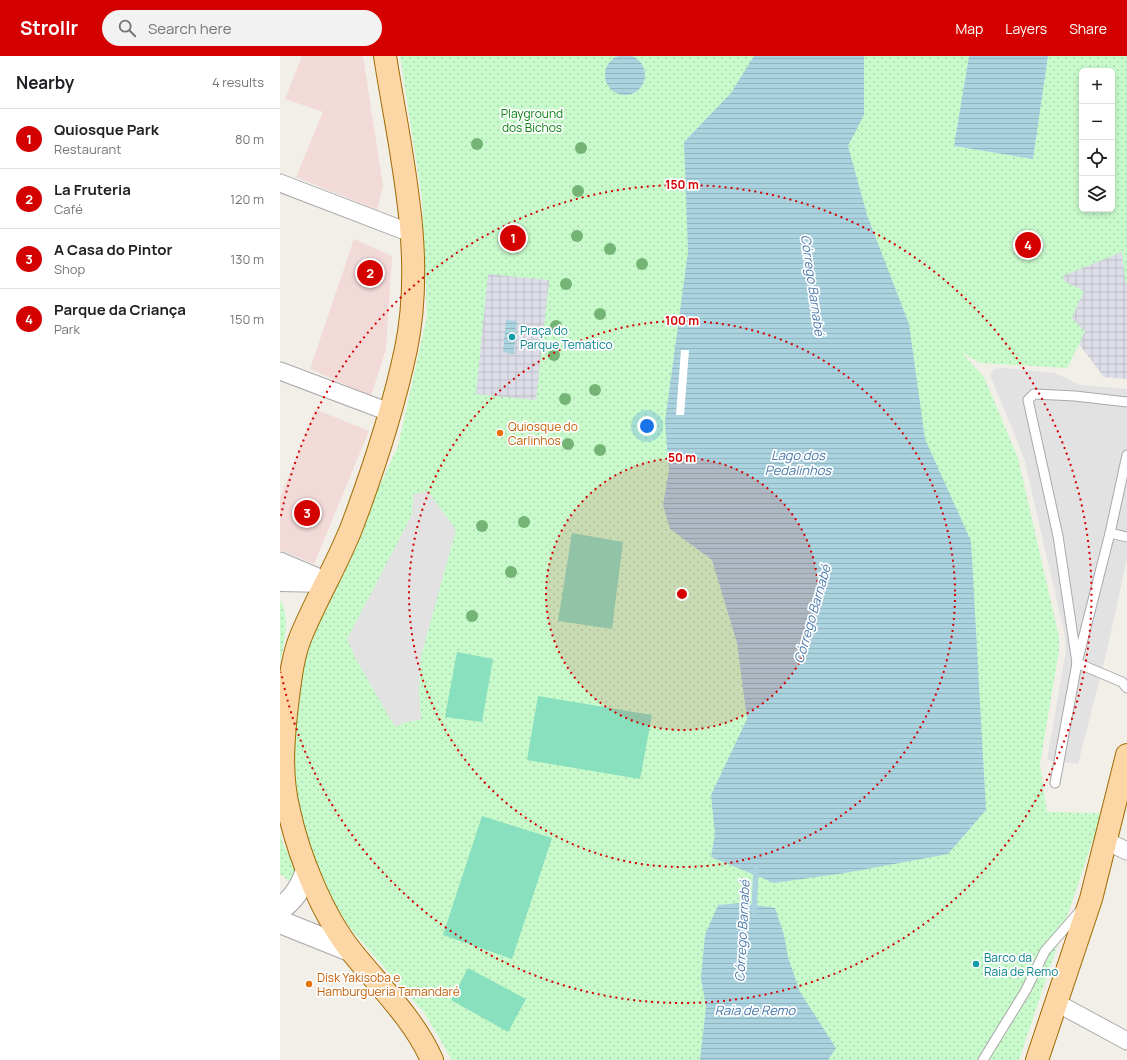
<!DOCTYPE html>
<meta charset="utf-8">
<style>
body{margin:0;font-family:Manrope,sans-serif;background:#f2f2f2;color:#202124}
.controls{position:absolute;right:12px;top:12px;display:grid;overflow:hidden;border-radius:6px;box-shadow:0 2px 6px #0003}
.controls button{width:36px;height:36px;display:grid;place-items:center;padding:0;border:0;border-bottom:1px solid #e0e0e0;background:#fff;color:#202124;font:20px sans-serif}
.you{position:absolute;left:367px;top:370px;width:14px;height:14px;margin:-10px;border:3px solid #fff;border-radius:50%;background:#1a73e8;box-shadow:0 0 0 6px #1a73e833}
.badge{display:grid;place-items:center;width:26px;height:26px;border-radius:50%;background:#d40000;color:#fff;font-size:13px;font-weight:700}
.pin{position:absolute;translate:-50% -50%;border:2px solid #fff;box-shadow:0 1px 4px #0006}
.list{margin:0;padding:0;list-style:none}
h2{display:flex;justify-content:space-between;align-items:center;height:52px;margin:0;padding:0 16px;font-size:17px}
h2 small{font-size:13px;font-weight:400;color:#757577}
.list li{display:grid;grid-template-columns:26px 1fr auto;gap:12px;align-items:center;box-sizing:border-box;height:60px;padding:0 16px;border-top:1px solid #e0e0e0}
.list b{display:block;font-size:15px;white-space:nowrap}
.list p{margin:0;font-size:13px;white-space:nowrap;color:#757577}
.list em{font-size:13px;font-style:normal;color:#757577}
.icon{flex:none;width:22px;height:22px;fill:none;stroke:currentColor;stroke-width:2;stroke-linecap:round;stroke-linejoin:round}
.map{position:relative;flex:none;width:847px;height:1004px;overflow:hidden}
header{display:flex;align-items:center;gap:24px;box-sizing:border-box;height:56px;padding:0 20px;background:#d40000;color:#fff}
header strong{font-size:19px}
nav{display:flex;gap:22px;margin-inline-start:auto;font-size:14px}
.search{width:280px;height:36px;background:#f2f2f2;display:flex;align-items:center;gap:10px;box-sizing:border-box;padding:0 14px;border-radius:22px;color:#757577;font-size:15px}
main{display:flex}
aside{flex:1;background:#fff}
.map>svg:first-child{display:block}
.commercial{fill:#f2dad9}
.park{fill:url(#park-dots);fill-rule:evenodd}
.pitch{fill:#88e0be}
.parking{fill:#e2e2e2}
.plaza{fill:url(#plaza-grid)}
.water{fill:url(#water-rules)}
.pier{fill:#fff}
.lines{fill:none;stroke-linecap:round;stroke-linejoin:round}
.stream{stroke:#aad3df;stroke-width:5.5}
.service-casing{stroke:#a9a9a9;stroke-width:11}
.minor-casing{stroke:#a9a9a9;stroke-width:19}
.tertiary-casing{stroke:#a9a9a9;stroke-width:24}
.primary-casing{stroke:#a06b00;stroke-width:24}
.service{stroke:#fff;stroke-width:9}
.minor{stroke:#fff;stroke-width:17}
.tertiary{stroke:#fff;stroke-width:22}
.primary{stroke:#fcd6a4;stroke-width:22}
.tree{fill:#74b475}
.ring{fill:none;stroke:#d40000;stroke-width:2;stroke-dasharray:2 4}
.culture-dot{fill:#0f9aa8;stroke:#fff;stroke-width:1.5}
.food-dot{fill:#e8710a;stroke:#fff;stroke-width:1.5}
.labels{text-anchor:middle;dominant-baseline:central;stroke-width:3.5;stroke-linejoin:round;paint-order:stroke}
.park-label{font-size:12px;fill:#0c8416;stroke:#fff}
.culture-label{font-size:12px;fill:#0d838f;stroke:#fff;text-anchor:start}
.food-label{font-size:12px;fill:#c56008;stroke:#fff;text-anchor:start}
.water-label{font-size:13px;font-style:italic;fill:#4a7aab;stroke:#fff}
.centre{fill:#d40000;stroke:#fff;stroke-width:2}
.ring-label{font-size:12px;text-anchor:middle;font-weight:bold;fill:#d40000;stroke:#fff;stroke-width:3.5;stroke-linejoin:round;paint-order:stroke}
</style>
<header>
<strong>Strollr</strong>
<div class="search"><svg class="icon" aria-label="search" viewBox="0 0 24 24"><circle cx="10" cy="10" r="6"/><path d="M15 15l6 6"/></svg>Search here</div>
<nav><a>Map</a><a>Layers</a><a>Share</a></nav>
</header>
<main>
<aside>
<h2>Nearby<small>4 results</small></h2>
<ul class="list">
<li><span class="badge">1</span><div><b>Quiosque Park</b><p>Restaurant</p></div><em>80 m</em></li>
<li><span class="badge">2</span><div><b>La Fruteria</b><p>Café</p></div><em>120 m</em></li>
<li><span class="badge">3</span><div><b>A Casa do Pintor</b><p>Shop</p></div><em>130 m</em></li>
<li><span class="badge">4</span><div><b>Parque da Criança</b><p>Park</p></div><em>150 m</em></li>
</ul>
</aside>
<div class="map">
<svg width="847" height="1004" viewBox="0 0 847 1004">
<defs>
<pattern id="park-dots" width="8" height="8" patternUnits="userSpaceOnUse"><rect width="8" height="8" fill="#c8facc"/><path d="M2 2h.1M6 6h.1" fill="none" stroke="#acd6af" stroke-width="1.8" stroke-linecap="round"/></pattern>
<pattern id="plaza-grid" width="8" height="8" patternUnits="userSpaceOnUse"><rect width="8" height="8" fill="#dddde8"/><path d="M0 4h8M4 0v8" fill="none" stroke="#bdbdc7"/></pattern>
<pattern id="water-rules" width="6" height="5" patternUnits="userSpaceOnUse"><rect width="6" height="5" fill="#aad3df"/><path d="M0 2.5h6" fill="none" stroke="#92b5bf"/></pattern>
</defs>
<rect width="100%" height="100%" fill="#f2efe9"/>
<g class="commercial">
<path d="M22 0H83L103 130 97 154 16 121 43 56 5 43Z"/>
<path d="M74 183 112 200 106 293 91 340 30 313Z"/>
<path d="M35 353 89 375 34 508 0 494V442Z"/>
</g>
<g class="park">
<path d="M120 0H689L674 90 753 103 768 0H847V235L817 252 787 312 700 307 682 297 704 321 738 402 779 581V595L760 708 767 756 822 757 739 1004H172L145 958 74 877 48 840 20 768 12 717 14 655 26 589 118 390 147 260 142 142ZM802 15H832V153H802Z"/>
<path d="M0 544C11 561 4 589 0 607Z"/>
<path d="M0 777 3 788 17 812 12 827 0 818Z"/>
</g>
<g class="pitch">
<path d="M292 477 343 486 332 573 278 565Z"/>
<path d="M177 596 213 603 202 666 165 661Z"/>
<path d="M258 640 372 659 360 723 247 704Z"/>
<path d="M202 760 272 782 232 903 163 879Z"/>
<path d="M188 912 246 943 228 976 171 944Z"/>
</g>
<g class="parking">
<path d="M725 312 775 317 800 329 847 333V502L827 594 798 708 767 704 786 595 785 580 744 402 710 319 714 313Z"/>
<path d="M148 435 176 474 141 600 139 632 141 664 127 666 115 671 77 605 67 583 132 459 133 438Z"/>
</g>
<g class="plaza">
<path d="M842 196 845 225 847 229V323L824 321 799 288 805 275 792 262 804 235 784 225 783 220Z"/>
<path d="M208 218 269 224 256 344 196 338Z"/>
</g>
<g class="water">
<circle cx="345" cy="19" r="20"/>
<path d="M474 0H584V59L568 90 587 159 629 268 645 383 691 485 706 754 668 798 565 817 494 827 431 801 435 778 431 739 467 663 457 587 432 504 390 473 383 449 389 414 385 366 408 196 404 86 451 37Z"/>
<path d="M689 0H768L753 103 674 90Z"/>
<path d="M226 264 237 265 234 298 223 296Z"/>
<path d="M461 847 495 852 504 879 508 901 520 936 556 992 548 1004H420L426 951 421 922 425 879 438 849Z"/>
</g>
<path class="pier" d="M401 294H409L404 359H396Z"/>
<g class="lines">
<path class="stream" d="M474 855 476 814"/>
<defs>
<g id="service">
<path d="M830 477 847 481"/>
<path d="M797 607 778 480 748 344 754 338 795 340 847 346"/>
<path d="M797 607 842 626 847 632"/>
<path d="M775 727 797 607 830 477 847 399"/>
<path d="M703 1004 746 934 765 895 800 855"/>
</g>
<g id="minor">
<path d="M0 127 133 178"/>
<path d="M0 315 109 356"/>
<path d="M0 505 40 522"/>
<path d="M826 785 847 795"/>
<path d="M777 947 847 985"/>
</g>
<g id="tertiary">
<path d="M0 524 46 525"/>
<path d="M0 853C14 843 22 831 27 814"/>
<path d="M0 866 70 894"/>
</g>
<g id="primary">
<path d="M105 0C120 96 146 197 126 293 113 354 93 415 71 473 56 510 36 544 21 580 12 602 10 626 7 649 3 685 0 719 9 755 19 801 43 860 72 896 100 931 134 963 152 1004"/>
<path d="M757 1004 811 843 847 699"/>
</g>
</defs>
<use href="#service" class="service-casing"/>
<use href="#minor" class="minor-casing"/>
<use href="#tertiary" class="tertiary-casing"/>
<use href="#primary" class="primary-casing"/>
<use href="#service" class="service"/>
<use href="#minor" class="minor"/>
<use href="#tertiary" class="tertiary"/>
<use href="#primary" class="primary"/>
</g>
<g class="tree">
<circle cx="197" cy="88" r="6"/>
<circle cx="301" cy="92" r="6"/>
<circle cx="298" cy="135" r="6"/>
<circle cx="297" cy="180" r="6"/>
<circle cx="330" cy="193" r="6"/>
<circle cx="362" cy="208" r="6"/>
<circle cx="286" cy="228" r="6"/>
<circle cx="320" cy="258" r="6"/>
<circle cx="276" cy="270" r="6"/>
<circle cx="274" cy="299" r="6"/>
<circle cx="315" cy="334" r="6"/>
<circle cx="285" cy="343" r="6"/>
<circle cx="288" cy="388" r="6"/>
<circle cx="320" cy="394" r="6"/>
<circle cx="244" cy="466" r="6"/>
<circle cx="202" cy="470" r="6"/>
<circle cx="231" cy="516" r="6"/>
<circle cx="192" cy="560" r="6"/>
</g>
<circle cx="402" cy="538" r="136" fill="#d40000" fill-opacity=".12"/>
<g class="ring">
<circle cx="402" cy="538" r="136"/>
<circle cx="402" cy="538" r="273"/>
<path d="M1 460A409 409 0 1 1 1 616"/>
</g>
<g class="culture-dot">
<circle cx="232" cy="281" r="4"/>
<circle cx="696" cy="908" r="4"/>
</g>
<g class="food-dot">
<circle cx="220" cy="377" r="4"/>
<circle cx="29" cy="928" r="4"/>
</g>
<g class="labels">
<g class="park-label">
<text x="252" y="57">Playground<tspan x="252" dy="14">dos Bichos</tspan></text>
</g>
<g class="culture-label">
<text x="240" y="274">Praça do<tspan x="240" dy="14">Parque Tematico</tspan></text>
<text x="704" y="901">Barco da<tspan x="704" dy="14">Raia de Remo</tspan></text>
</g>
<g class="food-label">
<text x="228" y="370">Quiosque do<tspan x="228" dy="14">Carlinhos</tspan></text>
<text x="37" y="921">Disk Yakisoba e<tspan x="37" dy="14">Hamburgueria Tamandaré</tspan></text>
</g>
<g class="water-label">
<text transform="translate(533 229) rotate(82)">Córrego Barnabé</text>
<text x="518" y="399">Lago dos<tspan x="518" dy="15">Pedalinhos</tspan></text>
<text transform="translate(532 558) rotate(-74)">Córrego Barnabé</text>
<text transform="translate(462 875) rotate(-87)">Córrego Barnabé</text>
<text x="475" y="954">Raia de Remo</text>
</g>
</g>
<circle cx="402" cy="538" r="6" class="centre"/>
<g class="ring-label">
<text x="402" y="133">150 m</text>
<text x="402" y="269">100 m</text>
<text x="402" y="406">50 m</text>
</g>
</svg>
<div class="controls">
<button>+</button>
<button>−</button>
<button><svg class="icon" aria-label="locate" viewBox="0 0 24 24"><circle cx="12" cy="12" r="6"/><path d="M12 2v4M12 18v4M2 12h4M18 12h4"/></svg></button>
<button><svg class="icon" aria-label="layers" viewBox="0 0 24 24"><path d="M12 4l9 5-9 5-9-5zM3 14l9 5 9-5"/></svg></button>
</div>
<div class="you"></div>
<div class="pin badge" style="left:233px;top:182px">1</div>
<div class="pin badge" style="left:90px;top:217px">2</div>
<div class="pin badge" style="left:27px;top:457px">3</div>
<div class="pin badge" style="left:748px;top:189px">4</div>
</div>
</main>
